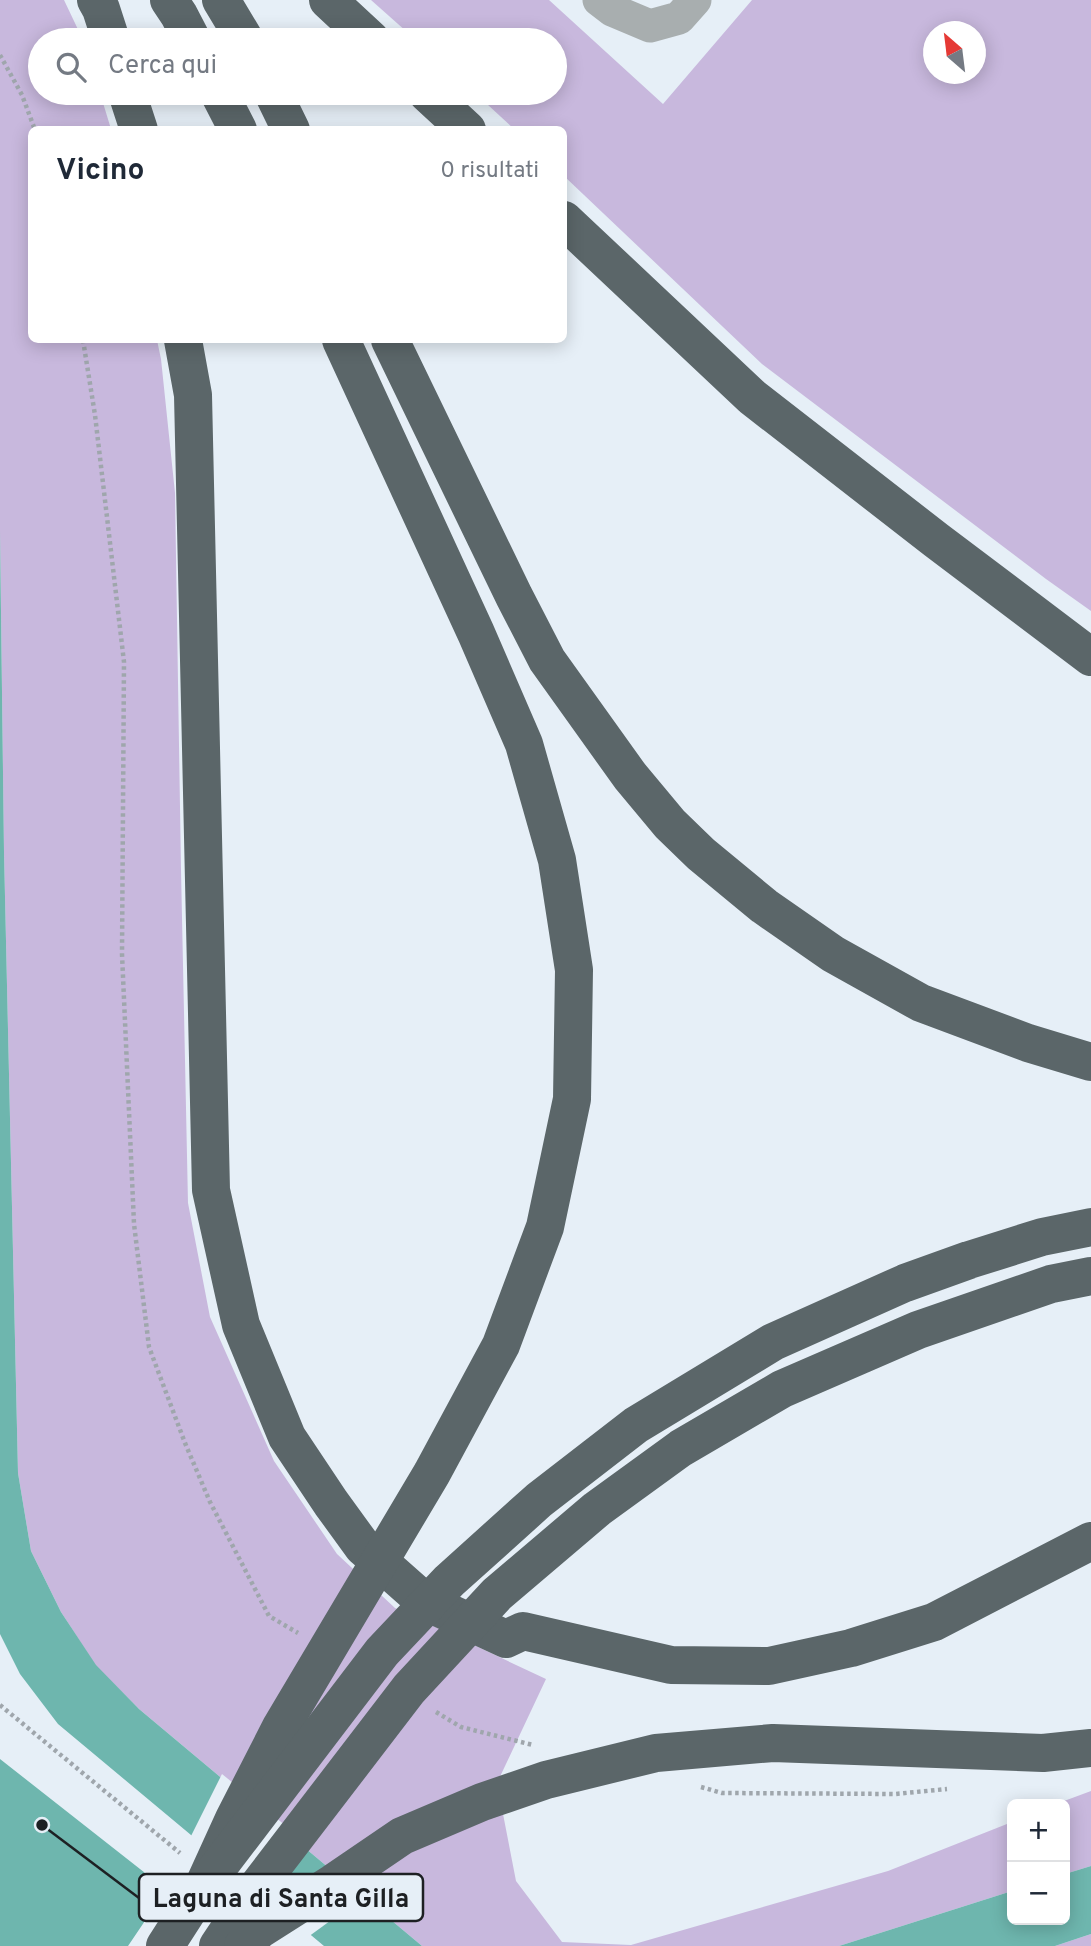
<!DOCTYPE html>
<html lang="it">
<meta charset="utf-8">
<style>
body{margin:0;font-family:Overpass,sans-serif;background:#f2f2f3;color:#1f2937}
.controls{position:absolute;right:21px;bottom:21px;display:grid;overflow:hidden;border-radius:10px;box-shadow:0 4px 18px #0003}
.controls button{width:63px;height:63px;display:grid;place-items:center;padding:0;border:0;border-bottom:2px solid #e0e1e3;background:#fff;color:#1f2937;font:35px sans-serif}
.compass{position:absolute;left:923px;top:21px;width:63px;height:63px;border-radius:50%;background:#fff;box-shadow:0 4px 18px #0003;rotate:332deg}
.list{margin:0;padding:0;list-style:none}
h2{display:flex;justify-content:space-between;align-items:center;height:91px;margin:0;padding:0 28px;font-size:30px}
h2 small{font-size:23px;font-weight:400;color:#747a83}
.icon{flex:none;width:38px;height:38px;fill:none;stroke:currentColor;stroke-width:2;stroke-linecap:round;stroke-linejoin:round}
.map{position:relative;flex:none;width:1091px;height:1946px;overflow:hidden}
.search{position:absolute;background:#fff;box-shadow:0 4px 18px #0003;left:28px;top:28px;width:539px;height:77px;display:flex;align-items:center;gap:18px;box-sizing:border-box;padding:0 24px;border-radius:38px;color:#747a83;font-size:26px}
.panel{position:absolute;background:#fff;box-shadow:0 4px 18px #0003;left:28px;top:126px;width:539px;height:217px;border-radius:10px}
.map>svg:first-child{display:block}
.green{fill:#c8b8dd;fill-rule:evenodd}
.water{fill:#6eb6ae}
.pier{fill:#e6eff7}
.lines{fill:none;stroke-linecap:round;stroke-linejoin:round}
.path{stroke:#9fa6ac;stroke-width:4.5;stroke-dasharray:3.5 3.5;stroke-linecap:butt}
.minor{stroke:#a8aeaf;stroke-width:33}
.highway{stroke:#5b6669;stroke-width:38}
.leader{fill:none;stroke:#1d2023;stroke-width:2.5}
.callout-dot{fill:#1d2023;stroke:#e6eff7;stroke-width:2.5}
.callout{fill:#e6eff7;stroke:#1d2023;stroke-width:2.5}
.callout-label{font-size:26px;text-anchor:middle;font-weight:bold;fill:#1d2023}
</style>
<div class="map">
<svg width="1091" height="1946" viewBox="0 0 1091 1946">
<rect width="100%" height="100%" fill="#e6eff7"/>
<g class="green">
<path d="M0 0H64L83 40H40V93H100L111 129 32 130V340H157L161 359 175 493 181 870 188 1203 210 1317 274 1461 337 1554 395 1608 546 1679 497 1783 516 1881 562 1942 631 1945 888 1871 1012 1822V1891L839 1946H422L139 1709 96 1666 61 1612 31 1551 18 1473 4 852 0 531Z"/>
<path d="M371 0H549L663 104 752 0H1091V611L1046 579 762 364 564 176V130L514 129 475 93H555V40H416ZM934 32H976V74H934Z"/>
<path d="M1091 1791V1866L1065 1874V1804H1056Z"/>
<path d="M1091 1934V1946H1055Z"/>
</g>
<g class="water">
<path d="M0 531 4 852 18 1473 31 1551 61 1612 96 1665 139 1709 422 1946H324L58 1724 20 1674 0 1634Z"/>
<path d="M0 1759 168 1891 206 1931 229 1946H0Z"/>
<path d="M1091 1866V1934L1055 1946H839L1012 1891V1920H1065V1874Z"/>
</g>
<g class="pier">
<path d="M222 1774 302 1839 262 1898 190 1838Z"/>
<path d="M332 1865 367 1894 308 1937 273 1908Z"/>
<path d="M166 1885 208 1928 233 1946H128L155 1906Z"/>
</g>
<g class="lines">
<g class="path">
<path d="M0 55 22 95 35 130"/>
<path d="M83 340 95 415 124 662 122 954 134 1224 149 1347 185 1443 210 1502 269 1616 298 1633"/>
<path d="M0 1705 180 1853"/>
<path d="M436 1712 461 1727 533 1745"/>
<path d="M701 1787 722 1793 895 1794 947 1789"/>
</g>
<path class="minor" d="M599 0 612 10 650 26 679 18 695 0"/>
<g class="highway">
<path d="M96 0 101 9 111 40"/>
<path d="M169 0 179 15 192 40"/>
<path d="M221 0 245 40"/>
<path d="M328 0 371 40"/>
<path d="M127 93 139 130"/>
<path d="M219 93 238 130"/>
<path d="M273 93 291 130"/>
<path d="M427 93 467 130"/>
<path d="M564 220 752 397 936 540 1091 657"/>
<path d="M183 340 193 395 211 1190 241 1325 287 1437 331 1503 363 1547 424 1601 506 1639 523 1631 671 1665 769 1666 851 1648 934 1622 1091 1541"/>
<path d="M390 340 514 596 547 660 630 776 670 824 701 854 764 906 833 954 921 1003 1028 1043 1091 1062"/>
<path d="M203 1887 234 1819 281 1727 432 1473 501 1345 545 1227 572 1099 574 970 557 860 524 744 476 633 341 340"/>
<path d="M165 1946 203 1887 382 1652 449 1581 539 1500 636 1425 773 1342 905 1283 969 1260 1042 1237 1091 1227"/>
<path d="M218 1946 258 1886 409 1689 497 1594 597 1509 681 1448 782 1389 918 1330 1051 1284 1091 1276"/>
<path d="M243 1946 259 1930 333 1883 402 1836 482 1802 546 1780 656 1753 773 1743 1043 1753 1091 1748"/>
</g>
</g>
<path class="leader" d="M42 1825L139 1898"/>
<circle class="callout-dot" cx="42" cy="1825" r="7"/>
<rect class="callout" x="139" y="1874" width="284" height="47" rx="7"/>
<g class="callout-label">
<text x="281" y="1907">Laguna di Santa Gilla</text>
</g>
</svg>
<div class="controls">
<button>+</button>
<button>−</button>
</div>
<svg class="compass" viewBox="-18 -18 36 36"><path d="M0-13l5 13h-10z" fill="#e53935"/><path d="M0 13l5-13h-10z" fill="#747a83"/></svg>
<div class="search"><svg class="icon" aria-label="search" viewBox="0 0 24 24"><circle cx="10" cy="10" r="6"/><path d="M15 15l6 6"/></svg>Cerca qui</div>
<section class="panel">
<h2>Vicino<small>0 risultati</small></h2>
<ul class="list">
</ul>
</section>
</div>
